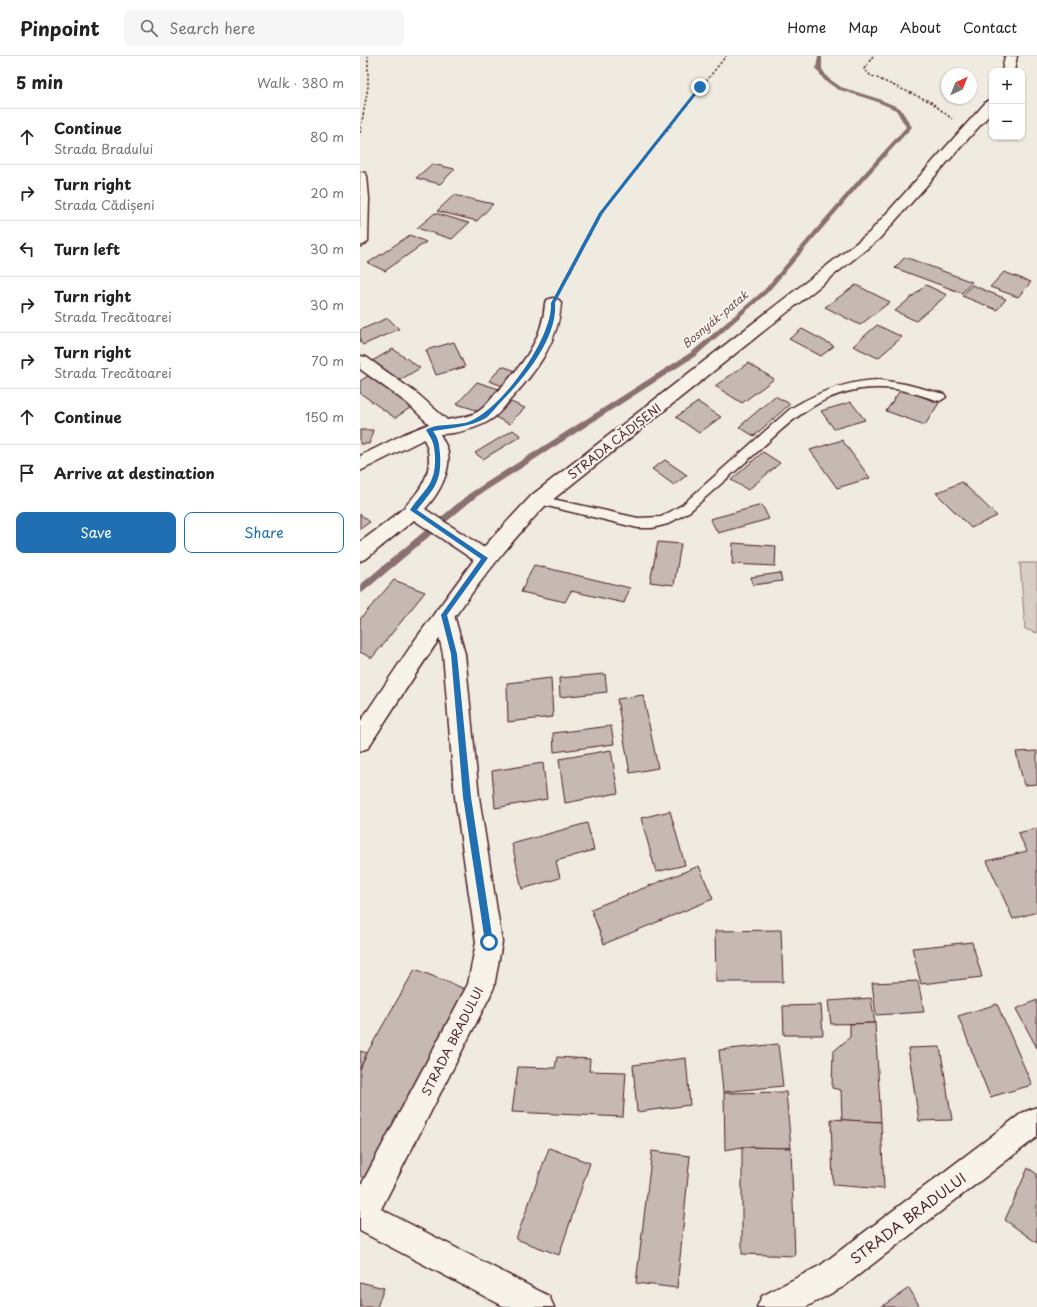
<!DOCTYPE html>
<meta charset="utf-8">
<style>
body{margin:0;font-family:"Playpen Sans",sans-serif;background:#f6f6f6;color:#222}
.controls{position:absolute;right:12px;top:12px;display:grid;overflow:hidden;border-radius:8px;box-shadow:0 1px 3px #0004}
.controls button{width:36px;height:36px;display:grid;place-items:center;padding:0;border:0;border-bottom:1px solid #e0e0e0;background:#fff;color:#222;font:20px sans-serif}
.compass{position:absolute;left:581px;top:12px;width:36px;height:36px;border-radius:50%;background:#fff;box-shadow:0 1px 3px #0004;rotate:43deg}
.stop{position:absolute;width:12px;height:12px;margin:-9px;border:3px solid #1f6fb2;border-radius:50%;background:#fff}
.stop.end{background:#1f6fb2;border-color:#fff;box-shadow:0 1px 4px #0008}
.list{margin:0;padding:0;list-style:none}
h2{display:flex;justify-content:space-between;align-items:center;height:52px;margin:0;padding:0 16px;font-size:17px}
h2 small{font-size:13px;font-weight:400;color:#767676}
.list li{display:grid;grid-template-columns:26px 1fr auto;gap:12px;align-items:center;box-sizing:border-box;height:56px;padding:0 16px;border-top:1px solid #e0e0e0}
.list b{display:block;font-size:15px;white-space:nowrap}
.list p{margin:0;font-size:13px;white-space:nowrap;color:#767676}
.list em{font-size:13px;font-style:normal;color:#767676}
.actions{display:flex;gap:8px;padding:12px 16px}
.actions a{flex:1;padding:9px 0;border:1px solid #1f6fb2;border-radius:8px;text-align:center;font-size:14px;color:#1f6fb2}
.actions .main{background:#1f6fb2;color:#fff}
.icon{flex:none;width:22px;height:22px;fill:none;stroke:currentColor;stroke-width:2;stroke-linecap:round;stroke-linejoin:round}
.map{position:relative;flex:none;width:677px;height:1251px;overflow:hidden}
header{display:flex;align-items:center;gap:24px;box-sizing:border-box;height:56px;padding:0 20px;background:#fff;border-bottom:1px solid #e0e0e0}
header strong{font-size:19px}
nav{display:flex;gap:22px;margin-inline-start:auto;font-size:14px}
.search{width:280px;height:36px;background:#f6f6f6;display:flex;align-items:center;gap:10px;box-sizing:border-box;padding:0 14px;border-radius:8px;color:#767676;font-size:15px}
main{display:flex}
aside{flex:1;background:#fff}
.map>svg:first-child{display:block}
.green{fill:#d8cdc6;stroke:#917678}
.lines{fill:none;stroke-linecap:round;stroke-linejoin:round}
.stream{fill:#8b6f72;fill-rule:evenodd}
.building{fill:#c6b8b3;stroke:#4a1f2b}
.lane-casing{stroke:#4a1f2b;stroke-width:3}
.street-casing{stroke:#4a1f2b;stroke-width:3}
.secondary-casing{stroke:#4a1f2b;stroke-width:3}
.path-far1{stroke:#4a1f2b;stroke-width:1.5;stroke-dasharray:2.5 2;stroke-linecap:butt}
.path{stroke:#4a1f2b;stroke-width:2;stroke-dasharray:3 2.5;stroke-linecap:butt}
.lane{fill:#f7f3e8;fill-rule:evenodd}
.street{fill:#f7f3e8;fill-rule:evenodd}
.secondary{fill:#f7f3e8;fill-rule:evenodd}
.route{fill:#1f6fb2}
.labels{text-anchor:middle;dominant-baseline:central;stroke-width:4;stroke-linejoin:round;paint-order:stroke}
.far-water-label{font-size:11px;font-style:italic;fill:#704e55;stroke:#f7f3e8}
.street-label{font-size:12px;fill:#4a1f2b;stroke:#f7f3e8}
.near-street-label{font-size:14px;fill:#4a1f2b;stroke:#f7f3e8}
</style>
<header>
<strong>Pinpoint</strong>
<div class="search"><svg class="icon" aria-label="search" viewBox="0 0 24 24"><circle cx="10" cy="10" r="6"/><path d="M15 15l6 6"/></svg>Search here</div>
<nav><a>Home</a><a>Map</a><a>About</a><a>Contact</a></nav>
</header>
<main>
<aside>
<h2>5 min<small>Walk · 380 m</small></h2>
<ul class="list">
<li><svg class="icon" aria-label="ahead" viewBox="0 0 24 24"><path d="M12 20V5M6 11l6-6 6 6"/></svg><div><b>Continue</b><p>Strada Bradului</p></div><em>80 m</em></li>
<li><svg class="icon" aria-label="right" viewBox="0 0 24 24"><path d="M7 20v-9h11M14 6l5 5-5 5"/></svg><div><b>Turn right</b><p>Strada Cădișeni</p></div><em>20 m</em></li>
<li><svg class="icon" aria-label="left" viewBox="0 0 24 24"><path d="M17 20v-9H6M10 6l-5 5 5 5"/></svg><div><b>Turn left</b></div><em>30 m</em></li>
<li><svg class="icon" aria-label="right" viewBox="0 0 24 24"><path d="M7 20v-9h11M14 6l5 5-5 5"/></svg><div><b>Turn right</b><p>Strada Trecătoarei</p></div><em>30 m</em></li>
<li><svg class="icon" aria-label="right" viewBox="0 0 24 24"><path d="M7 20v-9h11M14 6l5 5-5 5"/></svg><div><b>Turn right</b><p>Strada Trecătoarei</p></div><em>70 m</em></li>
<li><svg class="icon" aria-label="ahead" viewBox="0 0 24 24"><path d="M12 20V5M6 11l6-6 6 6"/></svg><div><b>Continue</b></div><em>150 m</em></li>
<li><svg class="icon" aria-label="arrive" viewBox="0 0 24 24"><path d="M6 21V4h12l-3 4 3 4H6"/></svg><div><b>Arrive at destination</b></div></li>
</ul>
<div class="actions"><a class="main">Save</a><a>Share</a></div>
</aside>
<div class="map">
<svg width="677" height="1251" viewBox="0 0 677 1251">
<rect width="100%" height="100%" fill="#f0ebe0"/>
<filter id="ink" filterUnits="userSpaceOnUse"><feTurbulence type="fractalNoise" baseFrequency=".025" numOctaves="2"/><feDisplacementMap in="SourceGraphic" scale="8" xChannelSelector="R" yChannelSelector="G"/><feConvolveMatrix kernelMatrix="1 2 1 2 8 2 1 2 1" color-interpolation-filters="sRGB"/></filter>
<g filter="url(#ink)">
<path class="green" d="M660 507H677V577L665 573Z"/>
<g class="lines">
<path class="stream" d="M458 0H462V13L468 22 481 31 519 43 540 52 552 71 551 72 503 125 408 236 337 299 116 441 3 536 0 537V529L110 437 333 295 404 234 499 123 546 71 536 54 515 45 477 33 464 24 456 13Z"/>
</g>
<g class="building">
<path d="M72 108 95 113 80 128 56 122Z"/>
<path d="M94 139 133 148 117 165 77 155Z"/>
<path d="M75 157 109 167 92 183 57 172Z"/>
<path d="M50 179 66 186 25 215 8 207Z"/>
<path d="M545 201 612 226 602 237 535 212Z"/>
<path d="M644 216 671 226 658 241 630 231Z"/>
<path d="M496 229 530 246 500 269 465 251Z"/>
<path d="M566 229 587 239 556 265 535 255Z"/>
<path d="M612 229 646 243 637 254 602 240Z"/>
<path d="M28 262 39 273 3 289 0 285V274Z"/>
<path d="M517 269 542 281 518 302 493 290Z"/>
<path d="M442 273 474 290 461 300 429 283Z"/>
<path d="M94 286 105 311 76 319 66 294Z"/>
<path d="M33 293 60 312 40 324 12 305Z"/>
<path d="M388 307 414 323 382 347 355 330Z"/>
<path d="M142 310 156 315 143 330 129 325Z"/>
<path d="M8 320 53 350 35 362 0 337V325Z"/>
<path d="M117 326 139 333 119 355 97 348Z"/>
<path d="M541 333 579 347 565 369 526 355Z"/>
<path d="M415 340 430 348 394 380 379 371Z"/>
<path d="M151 346 165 352 149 368 135 361Z"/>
<path d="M338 346 361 361 339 377 316 361Z"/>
<path d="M491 346 505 364 474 373 461 355Z"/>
<path d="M0 374H13L9 388H0Z"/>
<path d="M153 374 161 380 123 403 115 397Z"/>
<path d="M482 384 510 422 477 432 450 394Z"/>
<path d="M403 396 420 407 388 434 371 424Z"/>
<path d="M305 404 327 419 314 429 292 413Z"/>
<path d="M602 426 637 460 611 472 576 437Z"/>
<path d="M402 449 409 463 358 477 350 463Z"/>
<path d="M0 458 10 466 0 473Z"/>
<path d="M298 486 321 488 314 529 290 526Z"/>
<path d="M373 487 416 490 415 510 372 508Z"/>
<path d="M174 509 270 532 264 547 211 535 205 546 161 536Z"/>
<path d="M420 517 422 525 393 529 391 521Z"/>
<path d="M34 524 65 536 12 602 0 596V563Z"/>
<path d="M245 618 247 636 200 641 199 622Z"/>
<path d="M191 622 193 661 148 666 147 627Z"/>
<path d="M283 639 298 712 270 717 257 643Z"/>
<path d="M251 670 254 688 194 696 193 677Z"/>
<path d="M251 694 258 737 205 747 199 703Z"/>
<path d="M677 695V728L664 729 656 696Z"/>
<path d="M183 707 187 743 135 752 132 715Z"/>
<path d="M310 755 325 809 296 816 281 762Z"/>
<path d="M227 767 234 794 196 805 200 822 162 833 152 788Z"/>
<path d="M677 772V856L653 863 627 805 667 795 658 777Z"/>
<path d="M339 810 353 843 244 888 231 853Z"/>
<path d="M421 874 423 926H356L355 875Z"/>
<path d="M612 886 622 921 561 928 552 892Z"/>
<path d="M55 913 105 933 11 1125 0 1120V1013L7 997Z"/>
<path d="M558 925 564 956 516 959 512 927Z"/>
<path d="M511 942 515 967 471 968 468 945Z"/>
<path d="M677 944V992L656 953Z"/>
<path d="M637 948 672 1029 630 1041 598 960Z"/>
<path d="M461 949 463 979H424L423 950Z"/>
<path d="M515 967 521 1066 482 1064 481 1034 472 1032 473 996 490 981V968Z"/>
<path d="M418 988 423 1030 363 1036 359 994Z"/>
<path d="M580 991 592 1064 559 1065 548 992Z"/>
<path d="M0 995 7 997 0 1013Z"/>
<path d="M197 1001 230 1003 229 1015 266 1016 263 1061 152 1056 158 1011 195 1012Z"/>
<path d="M326 1002 330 1049 277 1056 273 1009Z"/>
<path d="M426 1036 431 1092 382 1091 365 1094 364 1037Z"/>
<path d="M471 1063 521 1066 524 1133 473 1129Z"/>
<path d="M382 1091 431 1092 435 1200 382 1198Z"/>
<path d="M189 1092 230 1107 199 1199 156 1183Z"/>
<path d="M292 1095 330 1100 317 1232 276 1227Z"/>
<path d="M668 1112 677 1118V1187L645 1164Z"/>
<path d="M0 1226 24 1232 17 1251H0Z"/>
<path d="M549 1232 560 1251H521Z"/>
</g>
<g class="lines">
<defs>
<path id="lane" d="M520 324 545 328 584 338 586 341 580 345C560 339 539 331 518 332 464 332 433 363 396 397 374 416 352 436 330 455L308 468 292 472H278L179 448 175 447 173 444 175 441 179 440 278 462 301 461 322 449 430 353C458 336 486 325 520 324Z"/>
<g id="street">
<path d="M0 116 5 117 7 120 9 142 8 185 5 188 0 190Z"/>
<path d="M193 242 199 244 201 247C199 286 175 317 149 345 144 351 139 358 132 363 119 372 96 378 80 378 82 383 85 387 87 392 93 413 79 438 65 453L132 497 135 502 132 507 125 510 118 507 54 464 7 502 0 505V486C31 463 86 429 64 383L0 415V400L44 378 69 368 47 347 0 313V300L6 301 59 339 87 364C98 362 109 361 119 355 126 350 131 343 136 337 161 311 183 284 185 247L187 244Z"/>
<path d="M84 551 91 553 94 559 105 598 119 741 142 886 134 931 130 940 21 1153 189 1240 194 1251H145L0 1175V1131L108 928 116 886 95 741 83 598 74 559 77 553Z"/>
<path d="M677 1051V1081L483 1231 446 1251H397L402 1240 461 1209 662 1057Z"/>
</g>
<g id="secondary">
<path d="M645 0H657L654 15H642Z"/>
<path d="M632 44V56L519 183 186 449C115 522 63 607 8 692L0 695V666L55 584 121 494 172 439 509 177 627 45Z"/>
</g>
</defs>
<use href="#lane" class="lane-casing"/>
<use href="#street" class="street-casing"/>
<use href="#secondary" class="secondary-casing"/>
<g class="path-far1">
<path d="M513 0 504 13 510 19 571 46 592 63"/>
<path d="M0 77 8 31V0"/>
<path d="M212 211 241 157 366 0"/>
</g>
<path class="path" d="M202 230 213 210"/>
<use href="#lane" class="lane"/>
<use href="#street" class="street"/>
<use href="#secondary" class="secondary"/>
</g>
</g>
<path class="route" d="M339 30 342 31 243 157 195 247C198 282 164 322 141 346 136 351 131 358 126 362 110 371 91 372 73 375 79 383 79 388 80 398 82 427 73 433 57 454L128 502 87 559 97 598 111 741 133 886 129 889 125 886 103 741 91 598 81 559 121 503 50 454C65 432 76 429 75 400 74 387 73 385 66 374 76 367 96 370 108 366 141 354 193 282 191 247L239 157Z"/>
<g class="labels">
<g class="far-water-label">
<text transform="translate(355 263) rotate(-40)">Bosnyák-patak</text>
</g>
<g class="street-label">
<text transform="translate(254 385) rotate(-38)">STRADA CĂDIȘENI</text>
<text transform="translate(92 985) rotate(-63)">STRADA BRADULUI</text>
</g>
<g class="near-street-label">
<text transform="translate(548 1162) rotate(-37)">STRADA BRADULUI</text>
</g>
</g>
</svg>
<div class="controls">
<button>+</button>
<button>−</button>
</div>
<svg class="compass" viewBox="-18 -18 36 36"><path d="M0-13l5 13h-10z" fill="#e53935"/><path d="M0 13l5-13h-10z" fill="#767676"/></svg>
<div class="stop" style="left:129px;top:886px"></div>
<div class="stop end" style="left:340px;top:31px"></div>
</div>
</main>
